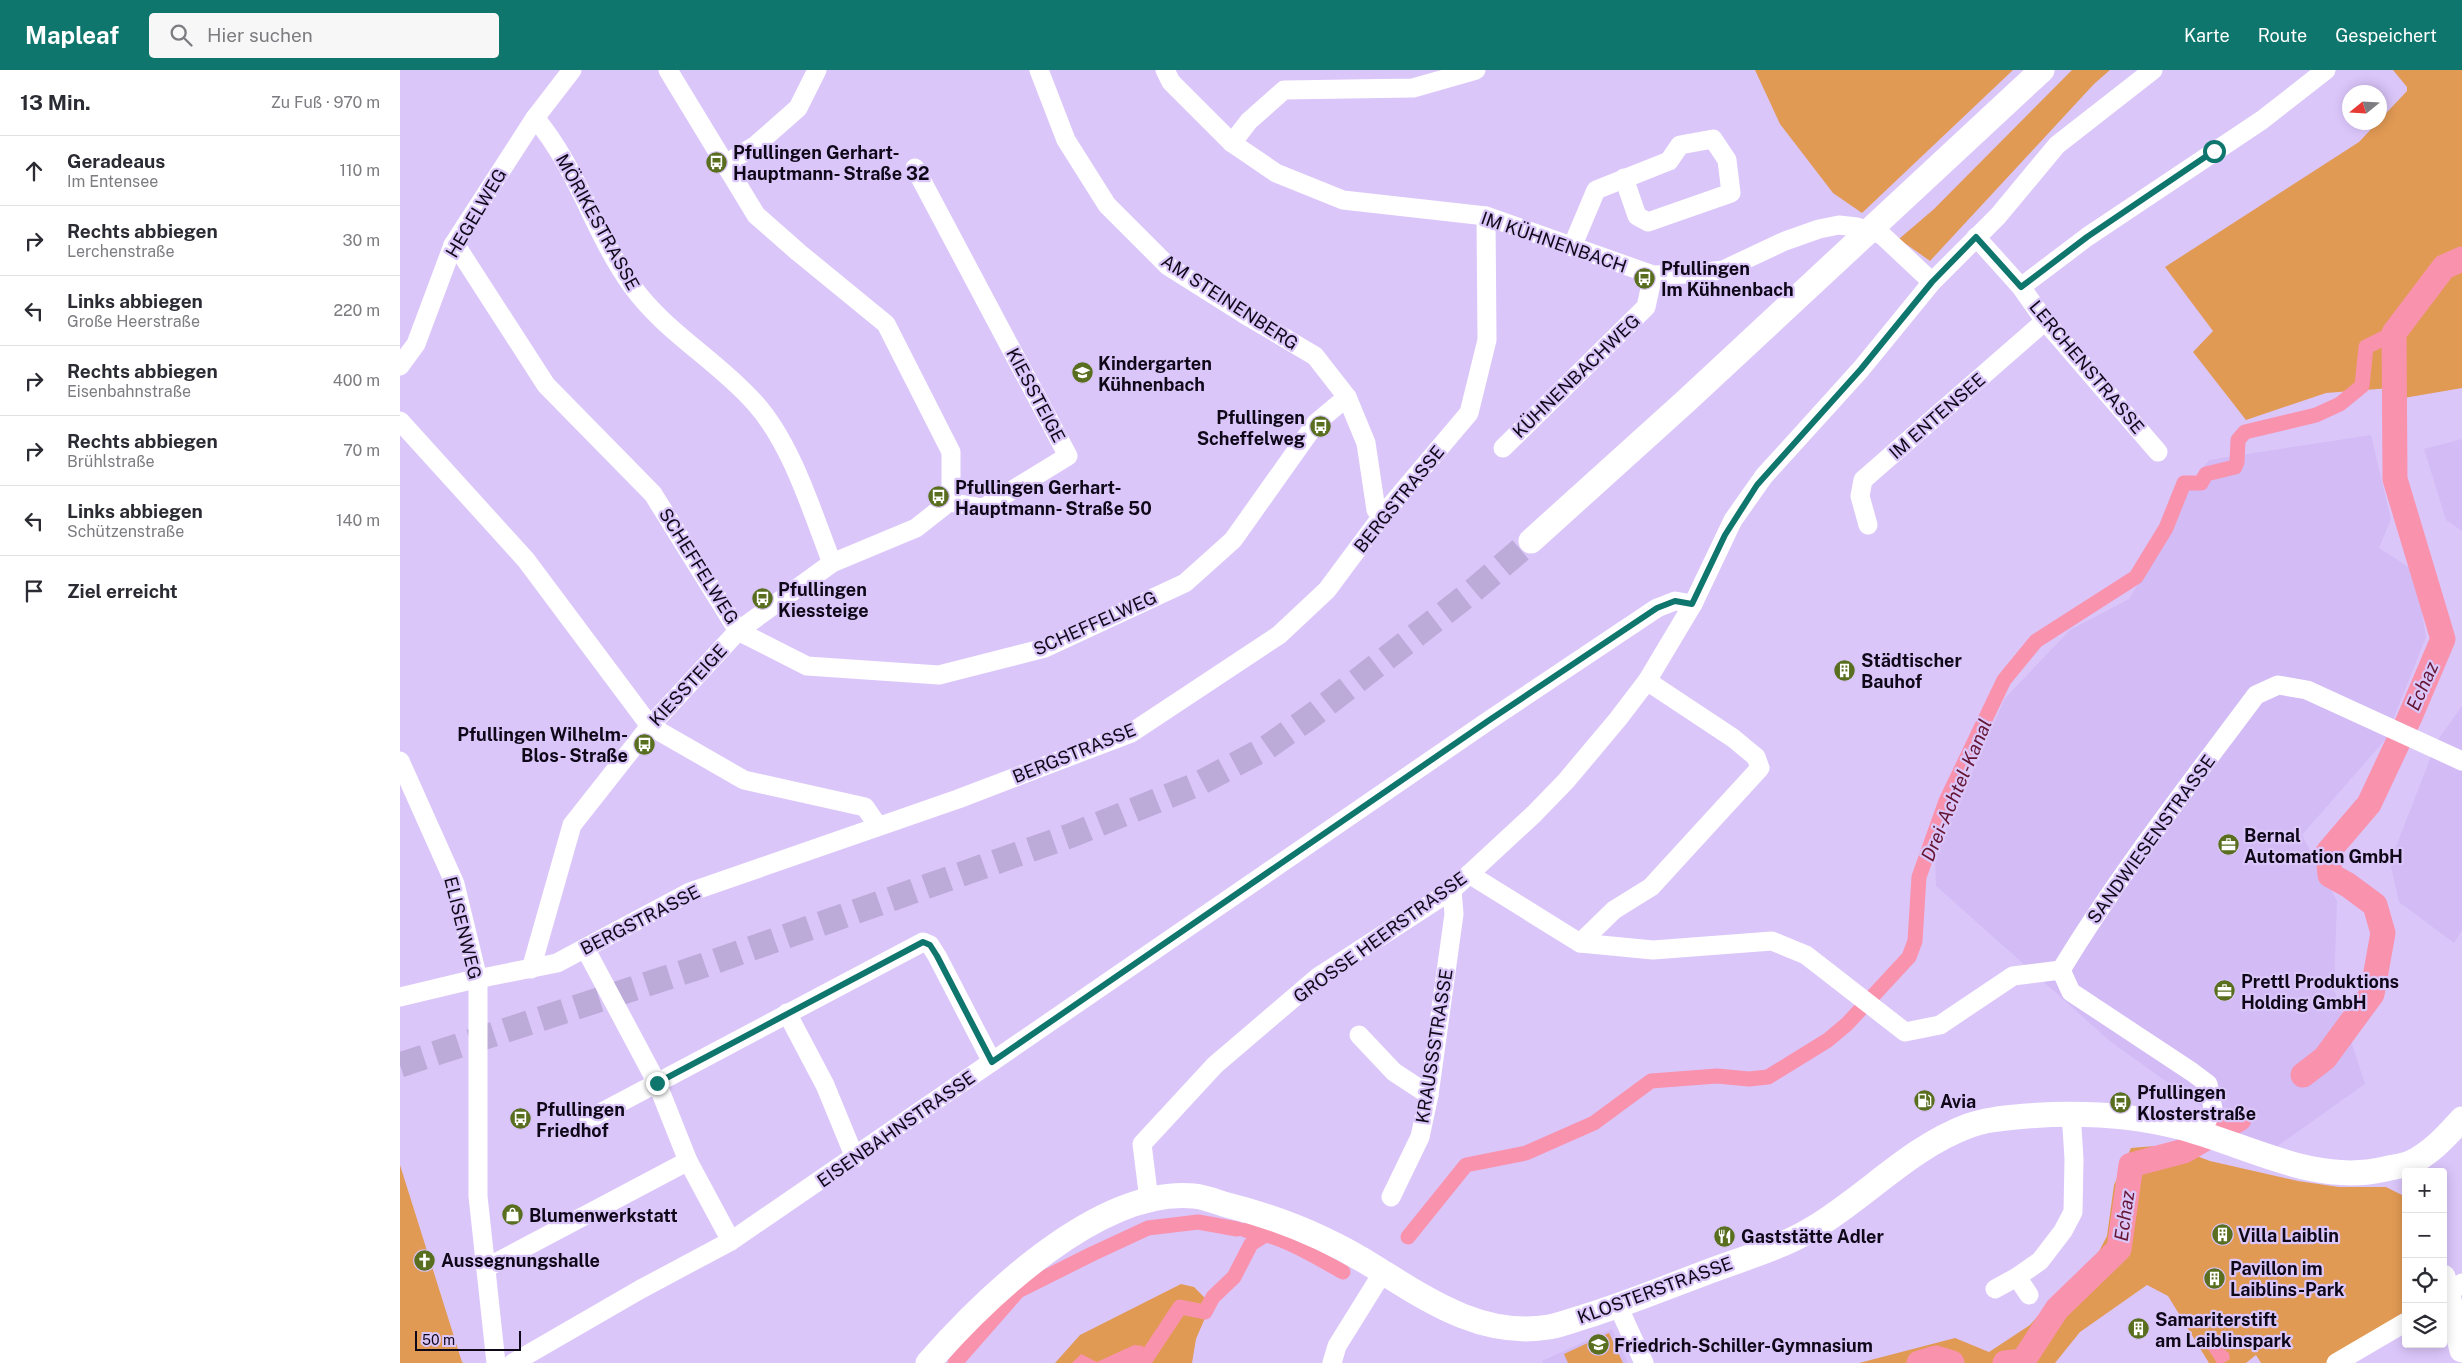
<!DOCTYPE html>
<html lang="de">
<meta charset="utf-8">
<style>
body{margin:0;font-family:"Public Sans",sans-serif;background:#f7f7f7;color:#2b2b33}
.controls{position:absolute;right:15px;bottom:15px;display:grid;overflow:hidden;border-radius:5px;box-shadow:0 2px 12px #0003}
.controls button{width:45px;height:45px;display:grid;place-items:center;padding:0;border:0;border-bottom:1px solid #e1e1e2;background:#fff;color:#2b2b33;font:25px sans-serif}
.compass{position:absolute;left:1942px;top:15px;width:45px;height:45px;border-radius:50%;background:#fff;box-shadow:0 2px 12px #0003;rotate:252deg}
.scale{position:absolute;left:15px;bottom:12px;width:106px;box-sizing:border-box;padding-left:5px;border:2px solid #0f0819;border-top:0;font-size:14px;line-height:18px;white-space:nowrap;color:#0f0819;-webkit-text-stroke:4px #dbc6fa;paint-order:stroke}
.stop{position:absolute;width:15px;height:15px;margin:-11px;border:4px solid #0f766e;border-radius:50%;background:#fff}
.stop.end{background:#0f766e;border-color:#fff;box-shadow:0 1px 5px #0008}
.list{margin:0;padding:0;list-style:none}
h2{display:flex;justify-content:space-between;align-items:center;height:65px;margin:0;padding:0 20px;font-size:21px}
h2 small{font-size:16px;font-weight:400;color:#7c7c81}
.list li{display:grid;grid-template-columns:32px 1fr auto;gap:15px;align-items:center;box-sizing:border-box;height:70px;padding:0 20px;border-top:1px solid #e1e1e2}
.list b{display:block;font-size:19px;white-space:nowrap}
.list p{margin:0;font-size:16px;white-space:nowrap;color:#7c7c81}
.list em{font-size:16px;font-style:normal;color:#7c7c81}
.icon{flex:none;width:28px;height:28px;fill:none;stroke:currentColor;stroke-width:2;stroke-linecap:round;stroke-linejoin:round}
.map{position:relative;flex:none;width:2062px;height:1293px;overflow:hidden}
header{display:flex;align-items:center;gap:30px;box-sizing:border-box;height:70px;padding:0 25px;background:#0f766e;color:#fff}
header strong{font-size:24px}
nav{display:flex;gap:28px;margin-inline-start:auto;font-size:18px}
.search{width:350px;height:45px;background:#f7f7f7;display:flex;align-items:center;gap:12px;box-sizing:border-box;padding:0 18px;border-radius:5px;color:#7c7c81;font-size:19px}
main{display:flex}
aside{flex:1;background:#fff}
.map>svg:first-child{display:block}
.built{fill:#d3bbf5}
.green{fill:#e19a54}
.water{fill:#f992ad}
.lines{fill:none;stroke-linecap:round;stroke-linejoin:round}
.canal{stroke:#f992ad;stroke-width:15}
.river{stroke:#f992ad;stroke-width:25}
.major-tunnel{stroke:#bcaad8;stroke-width:25;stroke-dasharray:25 12;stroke-linecap:butt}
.minor{stroke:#fff;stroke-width:19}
.major{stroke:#fff;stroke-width:25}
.route{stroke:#0f766e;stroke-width:6}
.labels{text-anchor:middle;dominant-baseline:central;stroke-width:4.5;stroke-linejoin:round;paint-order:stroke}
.poi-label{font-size:18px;font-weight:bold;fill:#0f0819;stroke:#dbc6fa;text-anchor:start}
.street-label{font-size:18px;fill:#0f0819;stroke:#dbc6fa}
.water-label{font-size:19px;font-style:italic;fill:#651532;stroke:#dbc6fa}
</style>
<header>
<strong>Mapleaf</strong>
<div class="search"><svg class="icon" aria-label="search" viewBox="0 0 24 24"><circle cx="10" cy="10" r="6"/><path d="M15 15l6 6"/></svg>Hier suchen</div>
<nav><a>Karte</a><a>Route</a><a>Gespeichert</a></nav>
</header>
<main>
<aside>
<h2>13 Min.<small>Zu Fuß · 970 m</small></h2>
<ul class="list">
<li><svg class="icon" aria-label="ahead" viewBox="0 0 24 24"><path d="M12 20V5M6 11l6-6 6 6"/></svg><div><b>Geradeaus</b><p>Im Entensee</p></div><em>110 m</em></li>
<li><svg class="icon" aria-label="right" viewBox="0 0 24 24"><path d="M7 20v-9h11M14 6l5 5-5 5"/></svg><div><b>Rechts abbiegen</b><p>Lerchenstraße</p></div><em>30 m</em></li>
<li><svg class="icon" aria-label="left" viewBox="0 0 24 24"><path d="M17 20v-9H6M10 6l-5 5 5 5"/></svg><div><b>Links abbiegen</b><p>Große Heerstraße</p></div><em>220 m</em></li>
<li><svg class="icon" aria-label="right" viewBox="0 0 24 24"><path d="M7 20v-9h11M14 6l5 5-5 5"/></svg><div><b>Rechts abbiegen</b><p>Eisenbahnstraße</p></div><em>400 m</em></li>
<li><svg class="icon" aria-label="right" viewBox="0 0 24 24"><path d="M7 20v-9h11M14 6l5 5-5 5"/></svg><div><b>Rechts abbiegen</b><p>Brühlstraße</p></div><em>70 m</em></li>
<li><svg class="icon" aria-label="left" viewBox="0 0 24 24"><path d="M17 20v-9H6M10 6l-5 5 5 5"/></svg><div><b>Links abbiegen</b><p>Schützenstraße</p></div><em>140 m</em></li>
<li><svg class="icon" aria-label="arrive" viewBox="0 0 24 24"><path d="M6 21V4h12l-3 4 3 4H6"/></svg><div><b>Ziel erreicht</b></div></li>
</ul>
</aside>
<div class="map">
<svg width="2062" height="1293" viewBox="0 0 2062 1293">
<rect width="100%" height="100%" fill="#dbc6fa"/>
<g class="built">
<path d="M1971 365 1991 449 1979 478 2015 501 2026 567 1985 670 1902 765 1937 831 1934 919 1965 1014 1876 1077 1861 1079 1711 972 1536 816 1535 785 1605 628 1670 560 1729 529 1760 478 1791 413 1809 390Z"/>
<path d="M2062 369V461L2046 450 2024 379Z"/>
<path d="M2062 636V860L2054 873 1999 832 1990 792 2037 671Z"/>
<path d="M1212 1259 1228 1293H1143L1142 1291Z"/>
</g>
<g class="green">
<path d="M1355 0H1613L1462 143 1433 123 1380 54Z"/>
<path d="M1672 0H1710L1694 14 1530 191 1499 169 1534 139Z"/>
<path d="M1993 0H2062V318L1998 329 2004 317 1926 323 1846 350 1793 282 1813 261 1765 197 1959 72 2007 21V17Z"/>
<path d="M1767 1075 1810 1091 1898 1111 1939 1117H1986L2006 1127V1251L1926 1293H1861L1856 1285 1846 1293H1809L1768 1226 1747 1215 1680 1262 1655 1293H1459L1555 1268 1589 1282 1630 1255 1652 1230 1677 1215 1694 1191 1707 1166 1714 1115 1731 1078Z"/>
<path d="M0 1095 62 1292 63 1293H0Z"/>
<path d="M781 1214 794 1217 811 1234 796 1269 792 1293H655L680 1265Z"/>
<path d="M1209 1263 1223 1293H1168L1164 1284Z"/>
</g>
<g class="water">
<path d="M1812 1271 1829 1283 1830 1289 1824 1293H1817L1806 1276Z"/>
<path d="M734 1275 743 1276 751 1293H672L681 1284 697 1292Z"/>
</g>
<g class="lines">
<g class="canal">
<path d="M845 1160C881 1165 912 1185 943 1202"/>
<path d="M1008 1167 1066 1095 1126 1083 1194 1053 1251 1011 1317 1006 1349 1009 1368 1007 1428 970 1447 954 1509 887 1515 871 1519 807 1546 731 1604 610 1636 571 1736 507 1766 458 1784 413H1801L1806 404 1835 397 1837 392 1838 370 1845 362 1916 345 1940 334 1962 316 1966 277 1994 263"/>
<path d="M555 1293 618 1221 692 1184 748 1158 798 1152 837 1159"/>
<path d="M743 1293 780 1237 805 1242 813 1227 834 1207 851 1174 867 1164"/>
</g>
<g class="river">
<path d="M1903 1005 1925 988 1972 924 1983 863 1975 835 1948 815 1930 805 1928 782 1969 734 2009 649 2043 569 1995 409 1994 263 2044 197 2062 189"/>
<path d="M1519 1293 1536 1288 1552 1293"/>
<path d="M1605 1293 1623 1291 1657 1239 1719 1179 1731 1095 1784 1081 1839 1049"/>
</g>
<path class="major-tunnel" d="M0 995 299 897 672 765 798 714 866 678 913 645 1069 524 1131 471"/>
<g class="minor">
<path d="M268 0 356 145 398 182 486 254 551 382V424L549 432"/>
<path d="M639 0 666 70 707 135 768 196 844 244 915 286 947 327 966 373 976 440 982 446"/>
<path d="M765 0 771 12 832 73 876 103 943 130 1086 146 1253 205 1288 204 1323 200 1385 171 1419 159 1439 155 1457 157 1482 165 1532 212"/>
<path d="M135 48C177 97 195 165 232 216 266 263 317 290 355 333 392 374 412 442 432 493"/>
<path d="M832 73 849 51 884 20 1013 18 1076 0"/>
<path d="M324 95 356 75 398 38 417 0"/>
<path d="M1576 167 1621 217 1645 251 1758 382"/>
<path d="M53 175 57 177 146 315 253 424 338 561 407 596 539 605 645 578 785 513 833 470 916 353 947 327"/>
<path d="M1172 177 1196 120 1269 91 1280 75 1313 69 1327 90 1331 123 1248 152 1237 146 1224 108"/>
<path d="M1621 217 1687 167 1862 50 1926 0"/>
<path d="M0 296 16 274 53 175 135 48 172 0"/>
<path d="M0 351 126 490 250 656 344 710 465 737 478 756"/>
<path d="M1103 378 1246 237 1253 205"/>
<path d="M1468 455 1460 426 1463 410 1645 251"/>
<path d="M0 691 55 814 78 909V1126L96 1293"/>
<path d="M1069 804 1180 873 1253 880 1372 871 1406 885 1505 962 1540 955 1613 906 1661 900"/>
<path d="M1180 873 1214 840 1251 817 1360 698 1356 687 1333 668 1247 611"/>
<path d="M185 878 257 1013 288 1091 331 1171"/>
<path d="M131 899 172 755 250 656 338 561 432 493 516 458 549 432 583 438 668 386 515 98"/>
<path d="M0 927 67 911 157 893 290 822 558 729 731 663 879 565 927 520 982 446 1069 343 1087 270 1086 146"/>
<path d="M387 943 425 1015 455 1088"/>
<path d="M959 965 994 1002 1029 1025"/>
<path d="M189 1049 523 872 530 875 537 886 592 992"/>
<path d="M1800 1064 1813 1039 1808 1014 1792 1002 1671 922 1661 900C1719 804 1789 715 1856 625L1878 615 1907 620 2062 691"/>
<path d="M991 1127 1020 1067 1029 1025 1054 844 1052 820"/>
<path d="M749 1130 742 1074 815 995 918 907 1052 820 1134 744 1166 711 1218 649 1247 611 1293 534 1333 450 1364 406 1461 299 1532 212 1598 146 1657 75 1753 0"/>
<path d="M86 1198 288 1091"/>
<path d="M1595 1219 1617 1207"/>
<path d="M1629 1225 1617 1207 1640 1191 1663 1161 1673 1142 1674 1089 1671 1042"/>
<path d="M2043 1228 2062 1213"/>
<path d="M1218 1236 1244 1293"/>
<path d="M113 1293 241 1219 331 1171 1088 651 1257 538 1275 531 1293 534"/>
<path d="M932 1293 937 1276 983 1202"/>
<path d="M1936 1293 2006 1252"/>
</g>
<g class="major">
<path d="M1131 471 1286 331 1642 0"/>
<path d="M2043 1207 2062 1280"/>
<path d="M528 1293C586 1227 699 1117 794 1126 805 1127 817 1132 827 1135 880 1148 930 1169 976 1198 1029 1231 1083 1268 1149 1257 1162 1255 1176 1249 1190 1245 1228 1233 1265 1218 1302 1204 1338 1190 1379 1179 1412 1159 1466 1127 1509 1078 1568 1056 1587 1049 1607 1048 1627 1046 1679 1042 1728 1044 1779 1057 1846 1074 1914 1116 1985 1099 1993 1097 2003 1096 2010 1093 2031 1084 2047 1065 2062 1049"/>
</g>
</g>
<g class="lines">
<path class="route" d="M257 1013 523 872 530 875 537 886 592 992 1088 651 1257 538 1275 531 1292 534 1325 465 1357 415 1461 299 1532 212 1576 167 1621 217 1687 167 1814 81"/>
</g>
<defs>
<symbol id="bus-disc" viewBox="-11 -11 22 22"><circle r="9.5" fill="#596f1f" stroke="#dbc6fa"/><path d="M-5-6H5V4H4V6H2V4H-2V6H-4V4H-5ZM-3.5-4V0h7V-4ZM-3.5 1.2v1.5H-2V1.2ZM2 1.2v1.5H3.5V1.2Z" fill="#fff"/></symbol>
<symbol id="school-disc" viewBox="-11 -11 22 22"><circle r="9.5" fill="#596f1f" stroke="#dbc6fa"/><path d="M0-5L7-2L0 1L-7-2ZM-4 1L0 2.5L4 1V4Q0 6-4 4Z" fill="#fff"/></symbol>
<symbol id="building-disc" viewBox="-11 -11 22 22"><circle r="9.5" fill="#596f1f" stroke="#dbc6fa"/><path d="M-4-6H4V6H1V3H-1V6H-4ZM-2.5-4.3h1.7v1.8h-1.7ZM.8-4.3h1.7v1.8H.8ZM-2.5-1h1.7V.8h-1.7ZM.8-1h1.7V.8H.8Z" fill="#fff"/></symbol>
<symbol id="office-disc" viewBox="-11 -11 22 22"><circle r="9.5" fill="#596f1f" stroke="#dbc6fa"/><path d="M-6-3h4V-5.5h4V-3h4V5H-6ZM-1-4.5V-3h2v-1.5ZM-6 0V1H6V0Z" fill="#fff"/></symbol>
<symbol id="fuel-disc" viewBox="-11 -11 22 22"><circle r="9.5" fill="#596f1f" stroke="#dbc6fa"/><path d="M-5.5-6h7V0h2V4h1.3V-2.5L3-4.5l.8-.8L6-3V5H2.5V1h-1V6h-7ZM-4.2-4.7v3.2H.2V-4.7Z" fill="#fff"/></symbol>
<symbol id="shop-disc" viewBox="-11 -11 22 22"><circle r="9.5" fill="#596f1f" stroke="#dbc6fa"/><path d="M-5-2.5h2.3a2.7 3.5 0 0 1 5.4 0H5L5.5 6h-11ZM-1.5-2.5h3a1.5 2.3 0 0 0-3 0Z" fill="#fff"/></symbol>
<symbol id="restaurant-disc" viewBox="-11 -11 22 22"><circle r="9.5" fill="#596f1f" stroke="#dbc6fa"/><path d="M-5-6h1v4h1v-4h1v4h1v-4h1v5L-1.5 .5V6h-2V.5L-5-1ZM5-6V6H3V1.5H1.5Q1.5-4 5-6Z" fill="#fff"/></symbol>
<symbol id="church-disc" viewBox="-11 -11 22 22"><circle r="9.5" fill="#596f1f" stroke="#dbc6fa"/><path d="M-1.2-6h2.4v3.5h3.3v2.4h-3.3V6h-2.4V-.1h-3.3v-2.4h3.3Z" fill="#fff"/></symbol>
</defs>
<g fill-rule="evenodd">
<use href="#bus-disc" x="304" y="80" width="25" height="25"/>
<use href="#bus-disc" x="1232" y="196" width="25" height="25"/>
<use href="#school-disc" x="670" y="290" width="25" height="25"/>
<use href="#bus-disc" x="908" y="344" width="25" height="25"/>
<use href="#bus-disc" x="526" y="414" width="25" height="25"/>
<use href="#bus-disc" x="350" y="516" width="25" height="25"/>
<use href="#building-disc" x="1432" y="588" width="25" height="25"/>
<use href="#bus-disc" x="232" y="662" width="25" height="25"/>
<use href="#office-disc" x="1816" y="762" width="25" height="25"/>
<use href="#office-disc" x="1812" y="908" width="25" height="25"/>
<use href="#fuel-disc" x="1512" y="1018" width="25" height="25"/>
<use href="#bus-disc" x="1708" y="1020" width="25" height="25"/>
<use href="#bus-disc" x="108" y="1036" width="25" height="25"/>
<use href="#shop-disc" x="100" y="1132" width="25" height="25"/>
<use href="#building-disc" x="1810" y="1152" width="25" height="25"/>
<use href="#restaurant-disc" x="1312" y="1154" width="25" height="25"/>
<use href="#church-disc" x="12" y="1178" width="25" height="25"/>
<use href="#building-disc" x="1802" y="1196" width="25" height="25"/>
<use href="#building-disc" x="1726" y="1246" width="25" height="25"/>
<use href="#school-disc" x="1186" y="1262" width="25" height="25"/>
</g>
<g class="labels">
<g class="poi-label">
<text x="333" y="82">Pfullingen Gerhart-<tspan x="333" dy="21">Hauptmann- Straße 32</tspan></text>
<text x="1261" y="198">Pfullingen<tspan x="1261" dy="21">Im Kühnenbach</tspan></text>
<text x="698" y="293">Kindergarten<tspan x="698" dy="21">Kühnenbach</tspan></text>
<text x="905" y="347" text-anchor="end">Pfullingen<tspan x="905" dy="21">Scheffelweg</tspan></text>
<text x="555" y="417">Pfullingen Gerhart-<tspan x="555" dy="21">Hauptmann- Straße 50</tspan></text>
<text x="378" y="519">Pfullingen<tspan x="378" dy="21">Kiessteige</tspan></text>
<text x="1461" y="590">Städtischer<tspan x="1461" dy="21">Bauhof</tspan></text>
<text x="228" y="664" text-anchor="end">Pfullingen Wilhelm-<tspan x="228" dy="21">Blos- Straße</tspan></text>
<text x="1844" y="765">Bernal<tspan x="1844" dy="21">Automation GmbH</tspan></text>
<text x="1841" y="911">Prettl Produktions<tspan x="1841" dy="21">Holding GmbH</tspan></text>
<text x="1737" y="1022">Pfullingen<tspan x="1737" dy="21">Klosterstraße</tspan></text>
<text x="1540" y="1031">Avia</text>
<text x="136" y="1039">Pfullingen<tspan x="136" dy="21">Friedhof</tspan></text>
<text x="129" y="1145">Blumenwerkstatt</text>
<text x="1838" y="1165">Villa Laiblin</text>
<text x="1341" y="1166">Gaststätte Adler</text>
<text x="41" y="1190">Aussegnungshalle</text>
<text x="1830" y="1198">Pavillon im<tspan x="1830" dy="21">Laiblins-Park</tspan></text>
<text x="1755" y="1249">Samariterstift<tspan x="1755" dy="21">am Laiblinspark</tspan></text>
<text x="1214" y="1275">Friedrich-Schiller-Gymnasium</text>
</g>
<g class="street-label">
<text transform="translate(76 143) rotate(-59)">HEGELWEG</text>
<text transform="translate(198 152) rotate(61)">MÖRIKESTRASSE</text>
<text transform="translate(1154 172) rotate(19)">IM KÜHNENBACH</text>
<text transform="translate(830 232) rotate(33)">AM STEINENBERG</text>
<text transform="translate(1687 297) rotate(50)">LERCHENSTRASSE</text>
<text transform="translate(1176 306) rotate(-44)">KÜHNENBACHWEG</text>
<text transform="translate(636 325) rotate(62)">KIESSTEIGE</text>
<text transform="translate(1537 346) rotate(-41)">IM ENTENSEE</text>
<text transform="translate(999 429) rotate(-51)">BERGSTRASSE</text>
<text transform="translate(299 496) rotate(58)">SCHEFFELWEG</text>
<text transform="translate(695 553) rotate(-24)">SCHEFFELWEG</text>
<text transform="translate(288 615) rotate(-47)">KIESSTEIGE</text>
<text transform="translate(674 683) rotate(-22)">BERGSTRASSE</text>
<text transform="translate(1751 769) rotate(-54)">SANDWIESENSTRASSE</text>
<text transform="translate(240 850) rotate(-27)">BERGSTRASSE</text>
<text transform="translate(63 858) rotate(76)">ELISENWEG</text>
<text transform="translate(980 867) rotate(-36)">GROSSE HEERSTRASSE</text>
<text transform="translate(1034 976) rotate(-81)">KRAUSSSTRASSE</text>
<text transform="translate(496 1059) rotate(-35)">EISENBAHNSTRASSE</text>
<text transform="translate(1255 1220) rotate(-20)">KLOSTERSTRASSE</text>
</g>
<g class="water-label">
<text transform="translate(2022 616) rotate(-66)">Echaz</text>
<text transform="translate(1556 720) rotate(-67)">Drei-Achtel-Kanal</text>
<text transform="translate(1724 1146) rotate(-82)">Echaz</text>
</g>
</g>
</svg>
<div class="controls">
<button>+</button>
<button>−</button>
<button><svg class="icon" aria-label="locate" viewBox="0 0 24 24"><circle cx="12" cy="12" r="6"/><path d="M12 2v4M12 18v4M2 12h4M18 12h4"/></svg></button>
<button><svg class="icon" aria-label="layers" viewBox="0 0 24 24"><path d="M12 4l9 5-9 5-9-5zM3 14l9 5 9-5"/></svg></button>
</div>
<svg class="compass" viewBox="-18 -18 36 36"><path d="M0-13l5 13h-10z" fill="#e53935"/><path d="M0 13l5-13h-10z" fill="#7c7c81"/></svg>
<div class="scale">50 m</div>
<div class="stop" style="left:1814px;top:81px"></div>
<div class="stop end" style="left:257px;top:1013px"></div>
</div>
</main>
